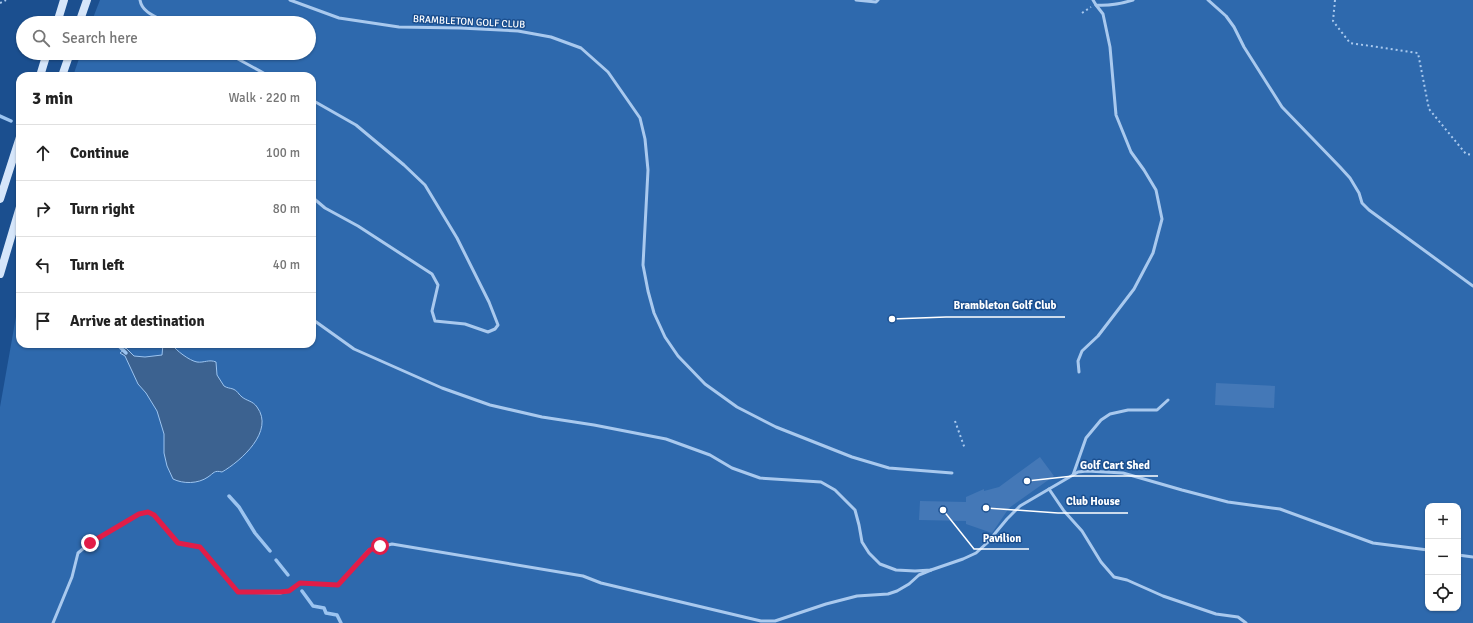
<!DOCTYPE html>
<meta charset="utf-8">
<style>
body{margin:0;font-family:Signika,sans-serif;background:#f2f2f2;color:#222}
.controls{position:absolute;right:12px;bottom:12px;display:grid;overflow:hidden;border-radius:8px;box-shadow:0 1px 3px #0004}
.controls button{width:36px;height:36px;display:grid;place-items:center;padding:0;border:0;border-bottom:1px solid #e0e0e0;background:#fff;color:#222;font:20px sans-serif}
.stop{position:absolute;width:12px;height:12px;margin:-9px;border:3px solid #e11d48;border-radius:50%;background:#fff}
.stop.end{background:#e11d48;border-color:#fff;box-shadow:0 1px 4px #0008}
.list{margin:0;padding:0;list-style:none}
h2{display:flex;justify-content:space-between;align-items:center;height:52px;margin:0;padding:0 16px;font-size:17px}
h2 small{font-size:13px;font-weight:400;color:#767676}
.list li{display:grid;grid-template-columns:26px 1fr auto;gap:12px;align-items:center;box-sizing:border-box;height:56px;padding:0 16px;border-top:1px solid #e0e0e0}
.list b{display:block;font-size:15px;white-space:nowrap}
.list em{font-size:13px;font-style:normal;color:#767676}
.icon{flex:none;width:22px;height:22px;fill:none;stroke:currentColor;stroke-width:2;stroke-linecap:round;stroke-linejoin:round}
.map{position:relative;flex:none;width:1473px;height:623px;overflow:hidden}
.search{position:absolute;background:#fff;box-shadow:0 1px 3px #0004;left:16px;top:16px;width:300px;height:44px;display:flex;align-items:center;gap:10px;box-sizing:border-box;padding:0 14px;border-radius:22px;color:#767676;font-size:15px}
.panel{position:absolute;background:#fff;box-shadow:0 1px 3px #0004;left:16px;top:72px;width:300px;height:276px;border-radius:12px}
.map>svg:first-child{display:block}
.green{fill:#2e69ad;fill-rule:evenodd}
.water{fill:#3c6290;stroke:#9cc4f0}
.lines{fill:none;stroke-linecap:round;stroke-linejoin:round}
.stream{stroke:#9cc4f0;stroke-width:3.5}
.building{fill:#4478b7}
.path{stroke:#a9c9ee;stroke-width:2;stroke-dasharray:2 3;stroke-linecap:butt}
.service{stroke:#a9c9ee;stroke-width:3}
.secondary{stroke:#d6e6fa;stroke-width:8}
.route{stroke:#e11d48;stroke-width:5}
.labels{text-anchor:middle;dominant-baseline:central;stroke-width:3;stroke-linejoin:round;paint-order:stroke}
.street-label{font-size:10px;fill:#fff;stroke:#1b4f8f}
.leader{fill:none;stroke:#fff;stroke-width:1.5}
.callout-dot{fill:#fff;stroke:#1b4f8f;stroke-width:1.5}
.callout-label{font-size:11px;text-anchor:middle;font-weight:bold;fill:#fff;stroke:#1b4f8f;stroke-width:3;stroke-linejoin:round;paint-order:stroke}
</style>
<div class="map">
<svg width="1473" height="623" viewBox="0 0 1473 623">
<rect width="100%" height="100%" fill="#1b4f8f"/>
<path class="green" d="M100 0H1473V623H0V407L20 294V344H312V76H73L81 53H309V23H91ZM1428 506H1458V608H1428Z"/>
<path class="water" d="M163 344H172C175 350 190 361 197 362 204 363 209 359 216 362L217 375 224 386C227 388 230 388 233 389 237 390 239 395 242 397 247 401 253 401 257 407 275 431 241 461 222 472 214 470 214 473 208 477 198 484 183 484 173 479L167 466 164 453V434L157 411 146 393 138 384 125 356 120 353 126 348 134 356 145 357 162 355Z"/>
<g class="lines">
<g class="stream">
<path d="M0 116 11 121"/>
<path d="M117 344 126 353"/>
<path d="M229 496 239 507 255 533 270 551"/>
<path d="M276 560 288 575"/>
<path d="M302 591 313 606 324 608 326 613 337 615 341 623"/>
</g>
</g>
<g class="building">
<path d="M1216 383 1275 386 1274 408 1215 405Z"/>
<path d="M1040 457 1054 476 1009 508 992 533 966 524V521L919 520 920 501 966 502V497L984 489V491L999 487Z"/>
</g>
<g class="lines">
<g class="path">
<path d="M1335 0 1333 21 1350 43 1418 53 1429 109 1466 154 1473 155"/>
<path d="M0 3 6 0"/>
<path d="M1082 13 1091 7"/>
<path d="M955 421 965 449"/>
</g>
<g class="service">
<path d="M140 0C142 13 157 17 168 23"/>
<path d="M290 0 339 18 399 27 460 28 518 31 551 37 581 48 608 72 640 118 645 139 648 170 643 265 648 291 654 313 665 337 678 356 705 384 737 407 776 427 852 457 889 468 952 473"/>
<path d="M856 0 876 2 878 0"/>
<path d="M1093 0 1096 5C1109 6 1120 4 1133 0"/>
<path d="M1208 0 1226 16 1234 27 1244 47 1282 107 1340 167 1350 178 1359 193 1362 203 1369 210 1473 286"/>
<path d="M227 53 269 76"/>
<path d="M312 100 356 125 404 165 425 185 457 238 489 302 498 325 495 329 488 332 465 324 435 321 432 311 438 285 432 274 358 226 325 208 312 197"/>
<path d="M312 319 354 349 442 388 490 405 542 417 594 425 666 439 710 455 732 468 760 478 821 482 835 490 855 510 859 525 862 542 869 553 880 564 896 570 915 571 931 570 963 559 976 553 987 543 1007 519 1020 506 1073 475 1086 438 1101 420 1110 414 1128 410H1157L1168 400"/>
<path d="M1079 372 1078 361 1082 351 1098 336 1134 289 1153 253 1162 219 1156 190 1144 170 1131 152 1116 115 1110 47 1103 14 1096 5"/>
<path d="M1073 475 1078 472 1087 471 1123 473 1182 490 1228 502 1280 509 1373 543 1428 550"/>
<path d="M1049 489 1064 511 1082 531 1101 562 1114 577 1127 580 1163 596 1216 614 1238 617 1246 623"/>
<path d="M1458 555 1473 557"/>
<path d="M53 623 72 577 78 553 90 543 139 514 148 512 154 515 178 543 200 547 238 592 280 593 289 591 300 583 338 585 369 550 392 544 583 576 601 583 744 617 761 621H775L826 604 857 596 888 594 897 591 909 584 919 575 931 570"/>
</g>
<g class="secondary">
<path d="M57 23 64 0"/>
<path d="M79 23 87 0"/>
<path d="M40 76 47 53"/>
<path d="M62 76 70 53"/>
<path d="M0 199 20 137"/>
<path d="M0 274 20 207"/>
</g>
</g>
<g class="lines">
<path class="route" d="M90 543 139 514 148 512 154 515 178 543 200 547 238 592H280L289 591 300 583 338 585 370 550 380 546"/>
</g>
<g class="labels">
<g class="street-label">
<text transform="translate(469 22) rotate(3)">BRAMBLETON GOLF CLUB</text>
</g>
</g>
<path class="leader" d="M892 319L946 317H1065M1027 481L1073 476H1158M986 508L1058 513H1128M943 510L974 549H1029"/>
<g class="callout-dot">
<circle cx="892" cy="319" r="4"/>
<circle cx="1027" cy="481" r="4"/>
<circle cx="986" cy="508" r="4"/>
<circle cx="943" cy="510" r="4"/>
</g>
<g class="callout-label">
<text x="1005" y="309">Brambleton Golf Club</text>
<text x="1115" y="469">Golf Cart Shed</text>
<text x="1093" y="505">Club House</text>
<text x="1002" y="542">Pavilion</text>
</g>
</svg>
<div class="controls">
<button>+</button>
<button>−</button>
<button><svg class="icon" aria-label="locate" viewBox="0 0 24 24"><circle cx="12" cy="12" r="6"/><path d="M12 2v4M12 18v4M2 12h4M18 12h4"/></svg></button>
</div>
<div class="stop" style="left:380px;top:546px"></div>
<div class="stop end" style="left:90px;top:543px"></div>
<div class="search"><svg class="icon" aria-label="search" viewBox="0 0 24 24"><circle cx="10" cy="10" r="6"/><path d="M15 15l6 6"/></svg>Search here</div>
<section class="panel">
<h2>3 min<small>Walk · 220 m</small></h2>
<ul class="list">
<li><svg class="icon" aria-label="ahead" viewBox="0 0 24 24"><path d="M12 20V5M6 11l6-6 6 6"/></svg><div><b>Continue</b></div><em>100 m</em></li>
<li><svg class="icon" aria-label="right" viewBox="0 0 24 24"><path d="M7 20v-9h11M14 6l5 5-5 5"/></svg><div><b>Turn right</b></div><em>80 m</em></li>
<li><svg class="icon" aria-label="left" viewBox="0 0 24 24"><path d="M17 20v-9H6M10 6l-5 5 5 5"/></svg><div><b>Turn left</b></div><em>40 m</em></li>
<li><svg class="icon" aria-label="arrive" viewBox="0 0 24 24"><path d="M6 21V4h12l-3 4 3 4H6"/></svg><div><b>Arrive at destination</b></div></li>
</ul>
</section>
</div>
